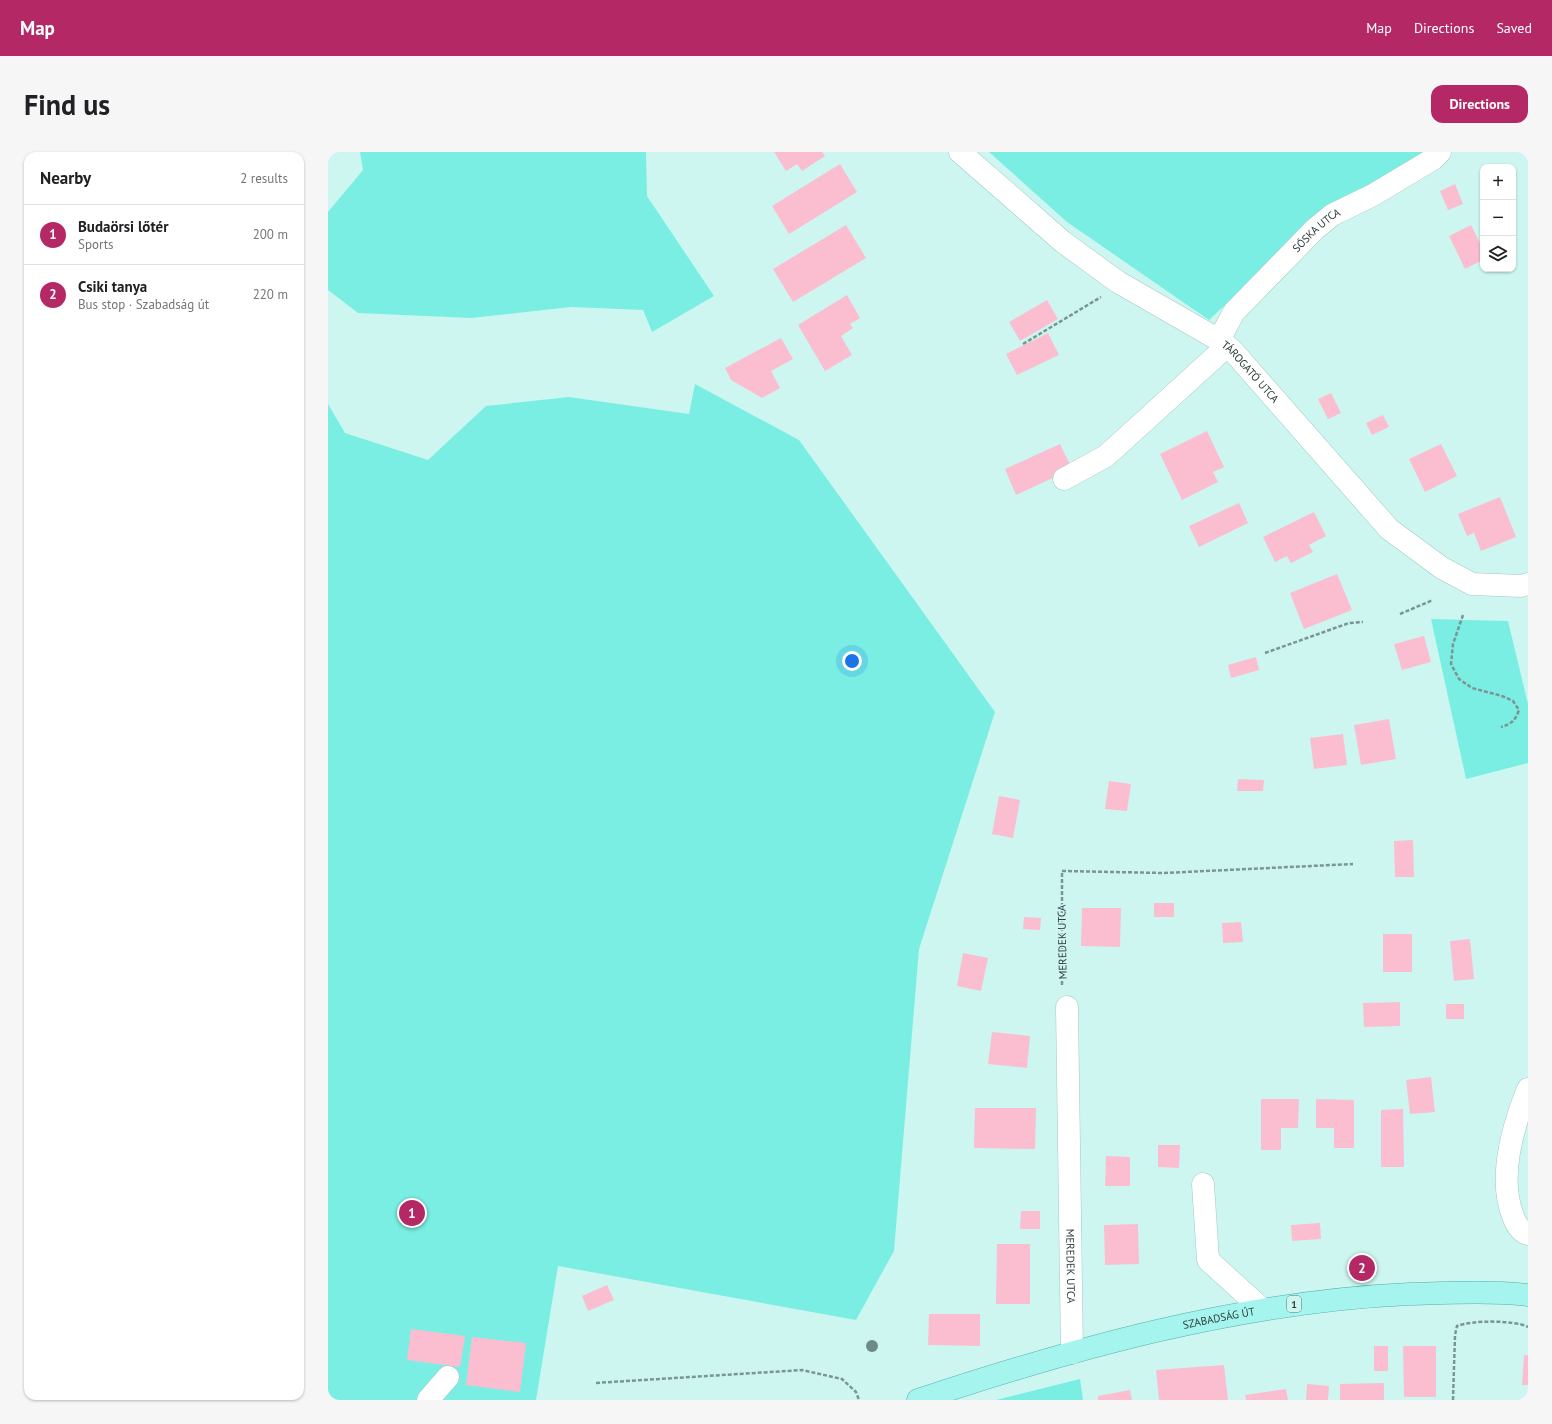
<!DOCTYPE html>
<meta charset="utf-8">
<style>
body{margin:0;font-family:"PT Sans",sans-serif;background:#f6f6f6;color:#202124}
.controls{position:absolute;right:12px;top:12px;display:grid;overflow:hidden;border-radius:8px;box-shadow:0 1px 3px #0004}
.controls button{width:36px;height:36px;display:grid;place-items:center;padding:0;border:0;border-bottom:1px solid #e0e0e0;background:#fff;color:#202124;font:20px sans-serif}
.you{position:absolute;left:524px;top:509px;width:14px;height:14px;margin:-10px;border:3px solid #fff;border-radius:50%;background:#1a73e8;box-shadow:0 0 0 6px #1a73e833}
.badge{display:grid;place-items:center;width:26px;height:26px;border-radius:50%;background:#b42965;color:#fff;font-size:13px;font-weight:700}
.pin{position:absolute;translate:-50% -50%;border:2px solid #fff;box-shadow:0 1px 4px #0006}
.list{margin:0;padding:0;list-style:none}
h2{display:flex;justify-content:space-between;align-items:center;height:52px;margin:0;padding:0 16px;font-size:17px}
h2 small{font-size:13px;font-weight:400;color:#757577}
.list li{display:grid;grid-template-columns:26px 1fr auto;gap:12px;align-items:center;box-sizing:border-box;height:60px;padding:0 16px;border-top:1px solid #e0e0e0}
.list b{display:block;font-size:15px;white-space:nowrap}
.list p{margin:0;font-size:13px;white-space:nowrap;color:#757577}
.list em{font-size:13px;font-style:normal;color:#757577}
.icon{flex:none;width:22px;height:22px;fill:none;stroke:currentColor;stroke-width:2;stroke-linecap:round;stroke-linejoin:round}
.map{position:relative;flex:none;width:1200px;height:1248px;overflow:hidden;border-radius:12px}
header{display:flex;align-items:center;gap:24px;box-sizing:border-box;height:56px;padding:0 20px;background:#b42965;color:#fff}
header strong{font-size:19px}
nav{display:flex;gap:22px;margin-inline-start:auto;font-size:14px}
.intro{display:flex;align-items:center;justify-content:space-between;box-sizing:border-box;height:96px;padding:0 24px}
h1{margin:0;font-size:28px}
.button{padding:10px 18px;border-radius:12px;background:#b42965;color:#fff;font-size:14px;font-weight:700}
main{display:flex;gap:24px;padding:0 24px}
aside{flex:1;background:#fff;border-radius:12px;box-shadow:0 1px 3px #0004}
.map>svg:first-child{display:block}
.green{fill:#7beee3}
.building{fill:#fbbed0}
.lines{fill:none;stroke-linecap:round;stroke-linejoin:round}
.minor-casing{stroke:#a2c8c4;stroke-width:23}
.major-casing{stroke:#54afa8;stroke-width:23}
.path{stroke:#7a9692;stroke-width:2.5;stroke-dasharray:4 2;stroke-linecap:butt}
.minor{stroke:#fff;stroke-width:22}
.major{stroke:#a5f4ee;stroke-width:22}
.tree{fill:#6c8b87}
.labels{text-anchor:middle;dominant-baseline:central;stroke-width:3;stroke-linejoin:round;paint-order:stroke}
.shield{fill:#cef6f1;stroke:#5d7472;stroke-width:1}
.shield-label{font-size:10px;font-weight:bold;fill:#2d3d3b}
.street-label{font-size:11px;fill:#2d3d3b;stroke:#cef6f1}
</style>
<header>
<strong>Map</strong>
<nav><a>Map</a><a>Directions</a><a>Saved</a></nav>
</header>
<div class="intro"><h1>Find us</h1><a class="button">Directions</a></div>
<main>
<aside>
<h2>Nearby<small>2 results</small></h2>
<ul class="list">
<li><span class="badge">1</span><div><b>Budaörsi lőtér</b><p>Sports</p></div><em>200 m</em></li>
<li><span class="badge">2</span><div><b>Csiki tanya</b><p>Bus stop · Szabadság út</p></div><em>220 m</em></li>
</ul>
</aside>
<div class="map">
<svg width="1200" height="1248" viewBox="0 0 1200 1248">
<rect width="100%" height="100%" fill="#cef6f1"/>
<g class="green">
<path d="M32 0H318L319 44 386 144 324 180 315 158 243 155 143 166 30 161 0 138V60L35 18Z"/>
<path d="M661 0H1098L1000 57 881 168 739 70Z"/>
<path d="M367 232 471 288 667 560 591 797 566 1099 528 1168 230 1114 208 1248H0V252L17 281 100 308 158 254 241 245 361 262Z"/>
<path d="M1103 467 1180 469 1200 552V611L1138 627Z"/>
<path d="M752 1227 755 1248H668Z"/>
</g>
<g class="building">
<path d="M446 0H494L497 4 474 19 469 12 458 19Z"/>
<path d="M512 12 529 40 461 82 444 54Z"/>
<path d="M1127 32 1135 52 1120 58 1112 39Z"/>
<path d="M518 73 538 106 465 150 445 117Z"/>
<path d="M1143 73 1155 97V108L1137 117 1121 84Z"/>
<path d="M519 143 532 166 522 172 525 176 513 184 524 203 497 219 470 173Z"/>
<path d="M719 148 730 167 692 189 681 170Z"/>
<path d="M720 181 731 203 689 223 678 202Z"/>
<path d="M453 186 465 207 443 219 452 236 434 246 403 228 397 216Z"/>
<path d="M1003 241 1013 261 1000 267 990 247Z"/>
<path d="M1055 263 1061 275 1044 283 1038 271Z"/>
<path d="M879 279 896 315 885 320 890 330 854 348 832 302Z"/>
<path d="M732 292 744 317 688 343 677 317Z"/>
<path d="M1113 292 1129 324 1097 340 1081 307Z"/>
<path d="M1172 345 1188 385 1153 399 1146 381 1139 384 1130 362Z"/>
<path d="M911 351 920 371 871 395 861 374Z"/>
<path d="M986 360 998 384 981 393 985 400 963 411 959 404 947 410 935 385Z"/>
<path d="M1009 422 1024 458 976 477 962 441Z"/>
<path d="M1096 484 1103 510 1074 518 1066 492Z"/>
<path d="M928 505 931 518 903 526 900 513Z"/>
<path d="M1061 567 1068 607 1033 613 1026 573Z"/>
<path d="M1015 582 1019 613 986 617 982 586Z"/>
<path d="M910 627 936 628 935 639H909Z"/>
<path d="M781 629 803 632 799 659 777 657Z"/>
<path d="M671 644 692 648 685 686 664 682Z"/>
<path d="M1085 688 1086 725H1067L1066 689Z"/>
<rect x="826" y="751" width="20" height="14"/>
<path d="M754 756H793L792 795 753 794Z"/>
<path d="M696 765 713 766 712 778 695 777Z"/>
<path d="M913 770 915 790 895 791 894 771Z"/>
<rect x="1055" y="782" width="29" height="38"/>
<path d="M1142 787 1146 827 1126 829 1122 789Z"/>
<path d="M635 801 660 806 653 839 629 834Z"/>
<path d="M1072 850V874L1036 875 1035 851Z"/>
<rect x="1118" y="852" width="18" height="15"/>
<path d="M664 880 702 884 699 916 660 912Z"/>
<path d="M1103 925 1107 960 1082 962 1078 928Z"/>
<path d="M933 947H971L970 976H953V998H933Z"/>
<path d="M988 947 1026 948V996H1006V976H988Z"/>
<path d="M647 956H708L707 997 646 996Z"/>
<path d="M1075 957 1076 1015H1053V958Z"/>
<path d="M830 993H852L851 1016 830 1015Z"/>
<path d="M778 1004 802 1005V1034H777Z"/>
<path d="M693 1059H712V1077H692Z"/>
<path d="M992 1071 993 1087 964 1089 963 1073Z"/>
<path d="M810 1072 811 1112 777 1113 776 1073Z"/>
<path d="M669 1092H702V1152H668Z"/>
<path d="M279 1133 286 1148 260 1159 254 1144Z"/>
<path d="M601 1162H652V1194L600 1193Z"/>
<path d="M83 1177 137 1184 132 1215 79 1208Z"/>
<path d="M144 1185 198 1191 192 1240 138 1233Z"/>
<rect x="1046" y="1194" width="14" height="25"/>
<path d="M1075 1194H1108V1245H1076Z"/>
<path d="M1196 1203H1200V1233H1194Z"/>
<path d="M896 1213 900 1248H831L828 1218Z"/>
<path d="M1056 1231V1248H1012V1232Z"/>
<path d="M979 1232 1001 1234 1000 1248H978Z"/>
<path d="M958 1237 960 1248H918L917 1243Z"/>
<path d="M802 1238 804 1248H770V1244Z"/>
</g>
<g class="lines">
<defs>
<g id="minor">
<path id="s1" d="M632 0 735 90 790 130 891 188 904 198 1061 377 1114 416 1144 432 1193 434 1200 432"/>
<path id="s2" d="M891 188 906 160 987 77 1004 63 1045 43 1105 7 1112 0"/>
<path d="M736 327 778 304 899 194"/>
<path id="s3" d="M739 855 744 1201"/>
<path d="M1200 937C1185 974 1170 1026 1185 1064 1188 1072 1192 1080 1200 1082"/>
<path d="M875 1032 880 1108 934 1157"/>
<path d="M100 1248 120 1225"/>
</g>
<g id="major">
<path id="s4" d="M590 1248C750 1195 912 1150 1081 1142 1121 1141 1160 1139 1200 1143"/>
</g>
</defs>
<use href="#minor" class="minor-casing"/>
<use href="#major" class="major-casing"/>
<g class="path">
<path d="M695 192 773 145"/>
<path d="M1072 462 1105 448"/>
<path d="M1135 463 1125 492 1123 512 1131 527 1144 536 1174 544 1185 549 1191 558C1187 569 1183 572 1173 575"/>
<path d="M937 501 1021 471 1035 470"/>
<path d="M734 833V719L836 721 1025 712"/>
<path d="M268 1231 474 1218 514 1227 528 1240 531 1248"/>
<path d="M1125 1248 1127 1183 1129 1174C1144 1168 1187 1168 1200 1175"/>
</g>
<use href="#minor" class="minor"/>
<use href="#major" class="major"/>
</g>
<circle class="tree" cx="544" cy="1194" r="6"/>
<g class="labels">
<rect class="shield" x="959" y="1144" width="14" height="16" rx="3"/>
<g class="shield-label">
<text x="966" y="1152">1</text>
</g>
<g class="street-label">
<text stroke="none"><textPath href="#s2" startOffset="148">SÓSKA UTCA</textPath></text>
<text stroke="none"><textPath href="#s1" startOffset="366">TÁROGATÓ UTCA</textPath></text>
<text transform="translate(734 790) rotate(-91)">MEREDEK UTCA</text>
<text stroke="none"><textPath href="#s3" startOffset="259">MEREDEK UTCA</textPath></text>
<text stroke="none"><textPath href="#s4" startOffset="312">SZABADSÁG ÚT</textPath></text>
</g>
</g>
</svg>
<div class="controls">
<button>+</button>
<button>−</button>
<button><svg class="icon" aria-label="layers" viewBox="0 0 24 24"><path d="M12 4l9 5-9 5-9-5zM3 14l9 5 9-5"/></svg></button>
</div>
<div class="you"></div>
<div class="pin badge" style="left:84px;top:1061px">1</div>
<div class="pin badge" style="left:1034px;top:1116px">2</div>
</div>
</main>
